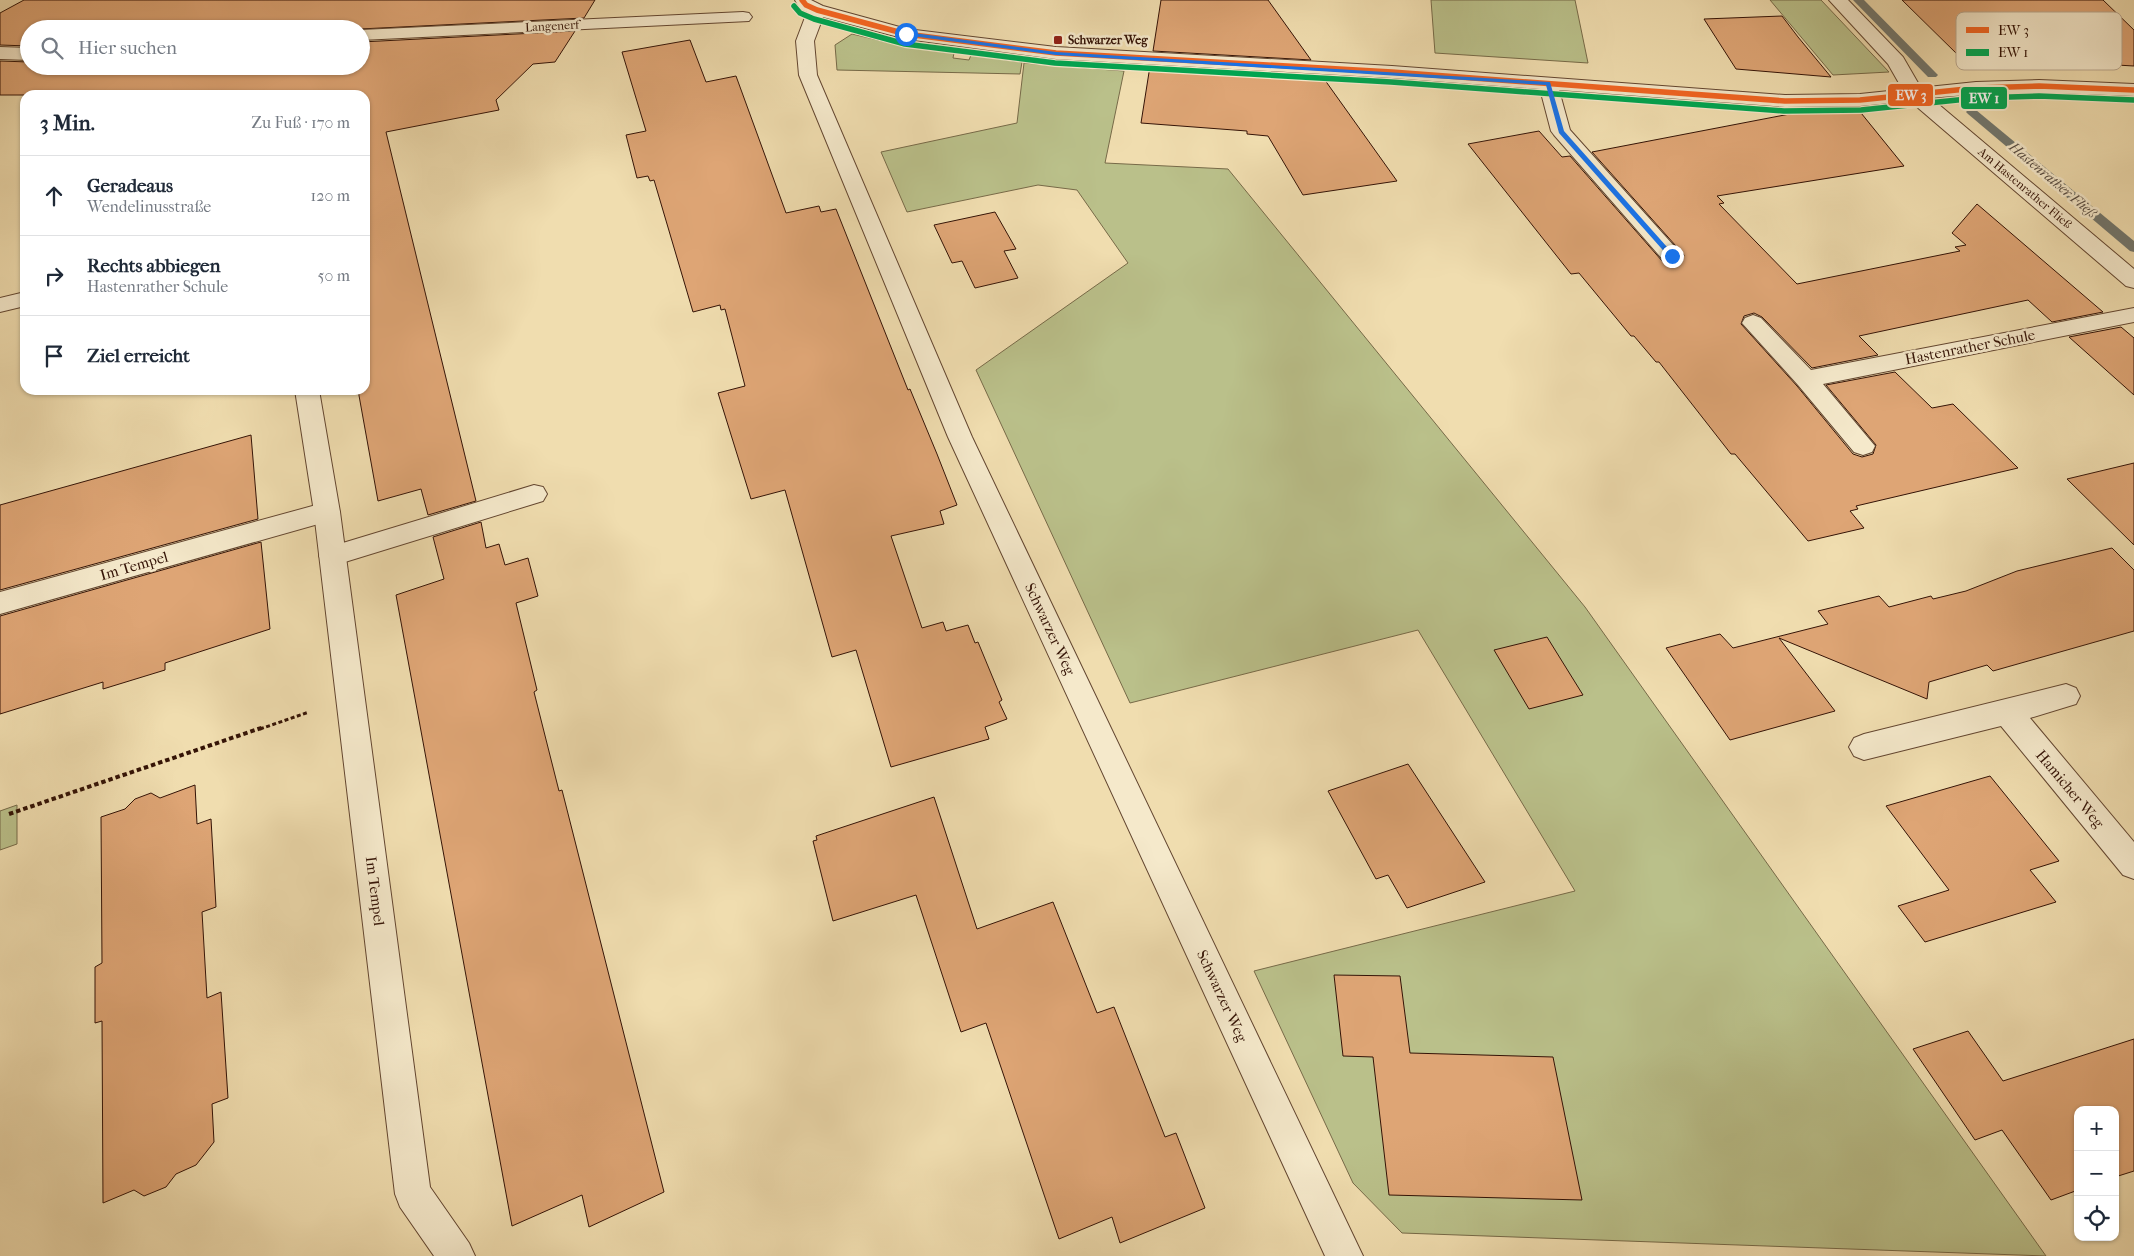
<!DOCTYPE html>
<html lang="de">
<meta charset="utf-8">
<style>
body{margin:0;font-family:"IM FELL French Canon",serif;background:#f2f2f3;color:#1f2937}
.controls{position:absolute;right:15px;bottom:15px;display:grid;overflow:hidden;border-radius:10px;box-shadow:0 1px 4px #0004}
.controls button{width:45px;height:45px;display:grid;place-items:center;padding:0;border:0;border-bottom:1px solid #e0e1e3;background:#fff;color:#1f2937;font:25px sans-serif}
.stop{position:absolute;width:15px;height:15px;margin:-11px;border:4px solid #1a73e8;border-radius:50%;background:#fff}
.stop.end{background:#1a73e8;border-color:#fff;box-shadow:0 1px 5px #0008}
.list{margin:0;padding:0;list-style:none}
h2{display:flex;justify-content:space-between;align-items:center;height:65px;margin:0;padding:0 20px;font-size:21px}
h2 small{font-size:16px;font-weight:400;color:#747a83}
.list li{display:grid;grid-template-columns:32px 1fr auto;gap:15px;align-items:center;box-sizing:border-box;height:80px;padding:0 20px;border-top:1px solid #e0e1e3}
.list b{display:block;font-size:19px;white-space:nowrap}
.list p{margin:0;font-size:16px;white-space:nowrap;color:#747a83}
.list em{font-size:16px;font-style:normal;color:#747a83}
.icon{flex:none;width:28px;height:28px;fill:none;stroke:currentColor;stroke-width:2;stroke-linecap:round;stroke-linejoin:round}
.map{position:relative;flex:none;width:2134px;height:1256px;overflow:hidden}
.search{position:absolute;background:#fff;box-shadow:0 1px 4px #0004;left:20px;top:20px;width:350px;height:55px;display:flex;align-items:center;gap:12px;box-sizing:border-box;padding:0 18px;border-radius:28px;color:#747a83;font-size:19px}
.panel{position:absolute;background:#fff;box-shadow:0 1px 4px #0004;left:20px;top:90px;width:350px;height:305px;border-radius:15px}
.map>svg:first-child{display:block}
.green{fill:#bac08a;stroke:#776a48}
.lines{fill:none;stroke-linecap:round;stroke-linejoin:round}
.stream{fill:#72776e;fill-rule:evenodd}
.building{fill:#dea575;stroke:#341306}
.lane-casing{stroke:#634630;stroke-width:2}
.street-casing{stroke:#634630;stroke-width:2}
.path-far1{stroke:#341306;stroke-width:3;stroke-dasharray:4 2.5;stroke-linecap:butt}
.path{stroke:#341306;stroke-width:4;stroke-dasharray:4.5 3;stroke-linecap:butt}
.lane{fill:#f5e9cb;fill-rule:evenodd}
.street{fill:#f5e9cb;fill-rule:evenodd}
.bus-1-casing{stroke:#f5e9cb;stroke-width:8}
.bus-2-casing{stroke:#f5e9cb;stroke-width:8}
.bus-1{stroke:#f26522;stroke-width:5.5}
.bus-2{stroke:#00a651;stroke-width:5.5}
.route{fill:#1a73e8}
.poi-dot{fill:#8f2418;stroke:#f5e9cb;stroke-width:2}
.labels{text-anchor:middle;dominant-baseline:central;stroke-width:5;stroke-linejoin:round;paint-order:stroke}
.far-street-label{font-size:12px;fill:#341306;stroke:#f5e9cb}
.far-poi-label{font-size:12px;font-weight:bold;fill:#341306;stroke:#f5e9cb;text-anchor:start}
.far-water-label{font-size:14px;font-style:italic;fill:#584d43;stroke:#f5e9cb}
.street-label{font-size:15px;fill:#341306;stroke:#f5e9cb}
.key{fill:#f5e9cb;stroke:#bba990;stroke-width:1}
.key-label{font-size:14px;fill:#341306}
.line-badge{stroke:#f5e9cb;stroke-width:2}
.badge-label{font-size:14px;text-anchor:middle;font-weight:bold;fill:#fff}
</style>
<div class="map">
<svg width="2134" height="1256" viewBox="0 0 2134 1256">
<rect width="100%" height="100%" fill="#f0ddaf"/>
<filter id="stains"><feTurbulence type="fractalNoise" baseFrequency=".004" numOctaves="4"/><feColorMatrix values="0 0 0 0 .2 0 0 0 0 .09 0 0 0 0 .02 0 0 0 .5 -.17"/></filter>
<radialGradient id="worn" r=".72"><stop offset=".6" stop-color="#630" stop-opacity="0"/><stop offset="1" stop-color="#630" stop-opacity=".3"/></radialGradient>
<g class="green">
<path d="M1431 0H1575L1588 63 1435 53Z"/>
<path d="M1770 0H1821L1889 72 1833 75Z"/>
<path d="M852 34 913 48 954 53 953 58 969 60 971 55 1022 62 1020 74 837 70 835 45Z"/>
<path d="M1024 63 1124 71 1105 163 1228 169 1585 607 2046 1256 1402 1233 1353 1183 1254 971 1575 891 1418 630 1130 703 976 370 1128 263 1077 190 1038 185 907 212 881 152 1017 123Z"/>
<path d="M17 805V844L0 850V811Z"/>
</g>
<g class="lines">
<g class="stream">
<path d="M1853 0H1864L1936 73 1938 75 1936 77H1928Z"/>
<path d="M1972 109 1976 110 2134 241V252L2130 251 1968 114 1966 112 1968 110Z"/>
</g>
</g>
<g class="building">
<path d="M24 0H595L584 18 360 29H29V46L0 45V13Z"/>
<path d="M1161 0H1268L1311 60 1153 51Z"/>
<path d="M1902 0H2103L2134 30V66L1959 56Z"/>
<path d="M1782 16 1798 37 1831 77 1736 69 1704 19Z"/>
<path d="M575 31 555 62 533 64 496 100 499 110 386 132 476 501 428 515 421 489 378 501 358 390H365V95H0V61L29 62V66H361V42Z"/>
<path d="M690 40 706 82 736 76 786 213 819 206 821 212 836 209 908 390 910 389 937 454 957 505 940 511 944 524 891 536 922 628 943 622 946 631 968 625 975 643 978 642 1002 700 999 702 1007 719 985 727 989 739 891 767 856 650 832 657 785 490 751 499 718 393 745 386 725 309 721 310 720 305 693 312 654 180 650 181 648 176 637 178 626 135 646 131 622 52Z"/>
<path d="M1150 66 1322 76 1397 181 1303 195 1268 136 1247 134V131L1141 123Z"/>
<path d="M1821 108H1857L1904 166 1717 196 1724 203 1719 204 1797 284 1960 251 1955 247 1966 245 1952 233 1977 204 2103 312 2052 322 2028 300 1859 336 1878 355 1812 368 1762 317 1754 313 1744 316 1741 324 1797 386 1853 454 1862 457 1873 454 1876 445 1826 385 1895 372 1932 408 1953 404 2018 468 1856 506 1858 509 1850 511 1864 528 1808 541 1735 454H1731L1659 362H1656L1634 336H1631L1579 273 1571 274 1468 144 1539 131 1562 157 1570 156 1663 262 1672 265 1682 262 1684 255 1592 152Z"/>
<path d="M995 212 1016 249 1004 251 1018 278 975 288 962 261 952 263 934 225Z"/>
<path d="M2121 327 2134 338V395L2069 337Z"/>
<path d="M251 435 258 519 0 590V505Z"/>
<path d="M2134 463V545L2067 479Z"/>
<path d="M481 522 486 548 499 544 505 565 528 558 538 596 516 603 537 690 534 692 559 791 562 790 664 1192 589 1227 582 1195 512 1226 396 595 444 579 433 537Z"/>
<path d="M261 542 270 629 165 663V670L103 689V682L0 714V616Z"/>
<path d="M2112 548 2134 570V631L1993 671 1987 665 1929 682 1927 699 1779 638 1835 711 1730 740 1666 648 1720 634 1733 648 1828 624 1818 611 1879 596 1889 607 1931 596 1933 599 1966 591 2017 571Z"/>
<path d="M1547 637 1583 695 1529 709 1494 650Z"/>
<path d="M1408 764 1485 882 1407 908 1388 875 1376 879 1328 791Z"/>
<path d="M1990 776 2059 861 2030 870 2056 902 1925 942 1898 906 1949 890 1886 806Z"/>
<path d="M195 785 197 824 211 819 216 907 202 912 207 998 221 992 228 1098 212 1104 214 1142 196 1165 176 1174 166 1187 144 1196 134 1190 103 1203 102 1021 95 1023V967L102 963 101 817 125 809 135 799 151 793 160 798Z"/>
<path d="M934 797 977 929 1053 902 1097 1013 1114 1007 1165 1137 1176 1133 1205 1208 1120 1243 1112 1217 1059 1239 986 1023 961 1032 916 895 833 921 813 841 817 840 816 836Z"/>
<path d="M1334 975 1400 976 1410 1053 1553 1057 1582 1200 1389 1195 1373 1057 1343 1056Z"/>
<path d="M1968 1031 2003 1081 2134 1039V1171L2115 1177V1110H2078V1190L2051 1200 2002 1130 1975 1140 1913 1049Z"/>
</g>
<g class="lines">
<defs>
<g id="lane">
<path d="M1829 0H1848L1903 57 1925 95 1922 99 1915 101 1908 99 1888 64Z"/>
<path d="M25 292V306L0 312V298Z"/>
<path d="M534 485 543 487 547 494 543 501 332 566 323 563 319 556 323 549Z"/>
<path d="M327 502 336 505 340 512 336 519 0 614V592Z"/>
</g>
<g id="street">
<path d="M795 0H811L823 6 907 29 1056 47 1392 66 1785 95 1860 94 1976 82 2039 80 2134 84V96C2064 93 2001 91 1931 98L2134 269V288L2126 286 1910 101 1860 106 1785 107 1559 90 1570 130 1683 256 1680 261 1672 263 1664 261 1554 135 1551 131 1540 89 1392 78 1056 59 906 39 823 17 814 41 817 75 972 437 1363 1256H1325L948 437 799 75 796 41 807 12 800 9Z"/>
<path d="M743 12 749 13 752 17 749 21 361 40V30Z"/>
<path d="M0 47 29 48V60L0 59Z"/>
<path d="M2134 308V322L1823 384 1875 446 1872 452 1863 455 1854 452 1798 385 1742 323 1745 318 1753 315 1761 318 1811 370Z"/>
<path d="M295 390H319L340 512 430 1187 469 1243 475 1256H434L400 1207 395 1194 314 512Z"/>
<path d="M2066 684 2076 688 2080 696 2076 704 2030 718 2134 842V879L2123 875 2001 726 1864 760 1854 756 1849 747 1854 738 1864 734Z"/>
</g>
</defs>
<use href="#lane" class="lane-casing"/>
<use href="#street" class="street-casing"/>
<path class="path-far1" d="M260 729 309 712"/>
<path class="path" d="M9 814 264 727"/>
<use href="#lane" class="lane"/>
<use href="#street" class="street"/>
<defs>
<path id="bus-1" d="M802 0 806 5 817 10 906 34 1056 53 1392 72 1785 101 1860 100 1976 88 2039 86 2134 90"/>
<path id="bus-2" d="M794 6 800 13 814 19 905 44 1055 63 1391 82 1784 111 1861 110 1977 98 2039 96 2134 100"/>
</defs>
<use href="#bus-1" class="bus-1-casing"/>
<use href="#bus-2" class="bus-2-casing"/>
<use href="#bus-1" class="bus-1"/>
<use href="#bus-2" class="bus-2"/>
</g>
<path class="route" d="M906 32 1056 52 1550 82 1564 131 1675 256 1669 257 1559 133 1546 85 1056 55 904 35Z"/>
<rect class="poi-dot" x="1053" y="35" width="10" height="10" rx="2.5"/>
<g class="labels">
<g class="far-street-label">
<text transform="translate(552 26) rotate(-3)">Langenerf</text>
<text transform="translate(2025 188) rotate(40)">Am Hastenrather Fließ</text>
</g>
<g class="far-poi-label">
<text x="1068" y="40">Schwarzer Weg</text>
</g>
<g class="far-water-label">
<text transform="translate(2053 180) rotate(40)">Hastenrather Fließ</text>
</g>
<g class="street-label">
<text transform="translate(1970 347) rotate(-11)">Hastenrather Schule</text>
<text transform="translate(134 566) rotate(-16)">Im Tempel</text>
<text transform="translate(1050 629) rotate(65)">Schwarzer Weg</text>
<text transform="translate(2070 789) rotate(50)">Hamicher Weg</text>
<text transform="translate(375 891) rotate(83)">Im Tempel</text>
<text transform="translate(1222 996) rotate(65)">Schwarzer Weg</text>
</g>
</g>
<rect x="1956" y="12" width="166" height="58" rx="8" class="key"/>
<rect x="1966" y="27" width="23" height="6" fill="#f26522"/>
<rect x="1966" y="49" width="23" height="7" fill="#00a651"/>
<g class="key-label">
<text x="1998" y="35">EW 3</text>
<text x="1998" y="57">EW 1</text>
</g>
<g class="line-badge">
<rect x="1887" y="83" width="47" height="24" rx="5" fill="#f26522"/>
<rect x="1960" y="86" width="48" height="24" rx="5" fill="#00a651"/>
</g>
<g class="badge-label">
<text x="1911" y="100">EW 3</text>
<text x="1984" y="103">EW 1</text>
</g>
<rect width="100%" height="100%" filter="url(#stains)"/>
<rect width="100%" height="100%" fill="url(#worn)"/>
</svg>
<div class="controls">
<button>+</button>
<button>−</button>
<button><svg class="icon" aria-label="locate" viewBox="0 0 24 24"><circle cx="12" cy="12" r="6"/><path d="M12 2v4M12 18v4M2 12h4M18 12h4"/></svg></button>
</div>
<div class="stop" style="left:906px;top:34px"></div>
<div class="stop end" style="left:1672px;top:256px"></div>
<div class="search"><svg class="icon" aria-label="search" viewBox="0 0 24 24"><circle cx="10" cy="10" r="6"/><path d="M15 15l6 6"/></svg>Hier suchen</div>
<section class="panel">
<h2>3 Min.<small>Zu Fuß · 170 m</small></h2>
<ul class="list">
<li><svg class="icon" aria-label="ahead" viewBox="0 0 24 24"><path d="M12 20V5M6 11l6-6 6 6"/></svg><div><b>Geradeaus</b><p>Wendelinusstraße</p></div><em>120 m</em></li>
<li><svg class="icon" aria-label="right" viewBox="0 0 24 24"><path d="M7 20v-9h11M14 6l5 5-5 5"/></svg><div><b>Rechts abbiegen</b><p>Hastenrather Schule</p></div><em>50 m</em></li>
<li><svg class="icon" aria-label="arrive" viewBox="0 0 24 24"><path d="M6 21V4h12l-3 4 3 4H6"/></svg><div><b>Ziel erreicht</b></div></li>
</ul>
</section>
</div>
